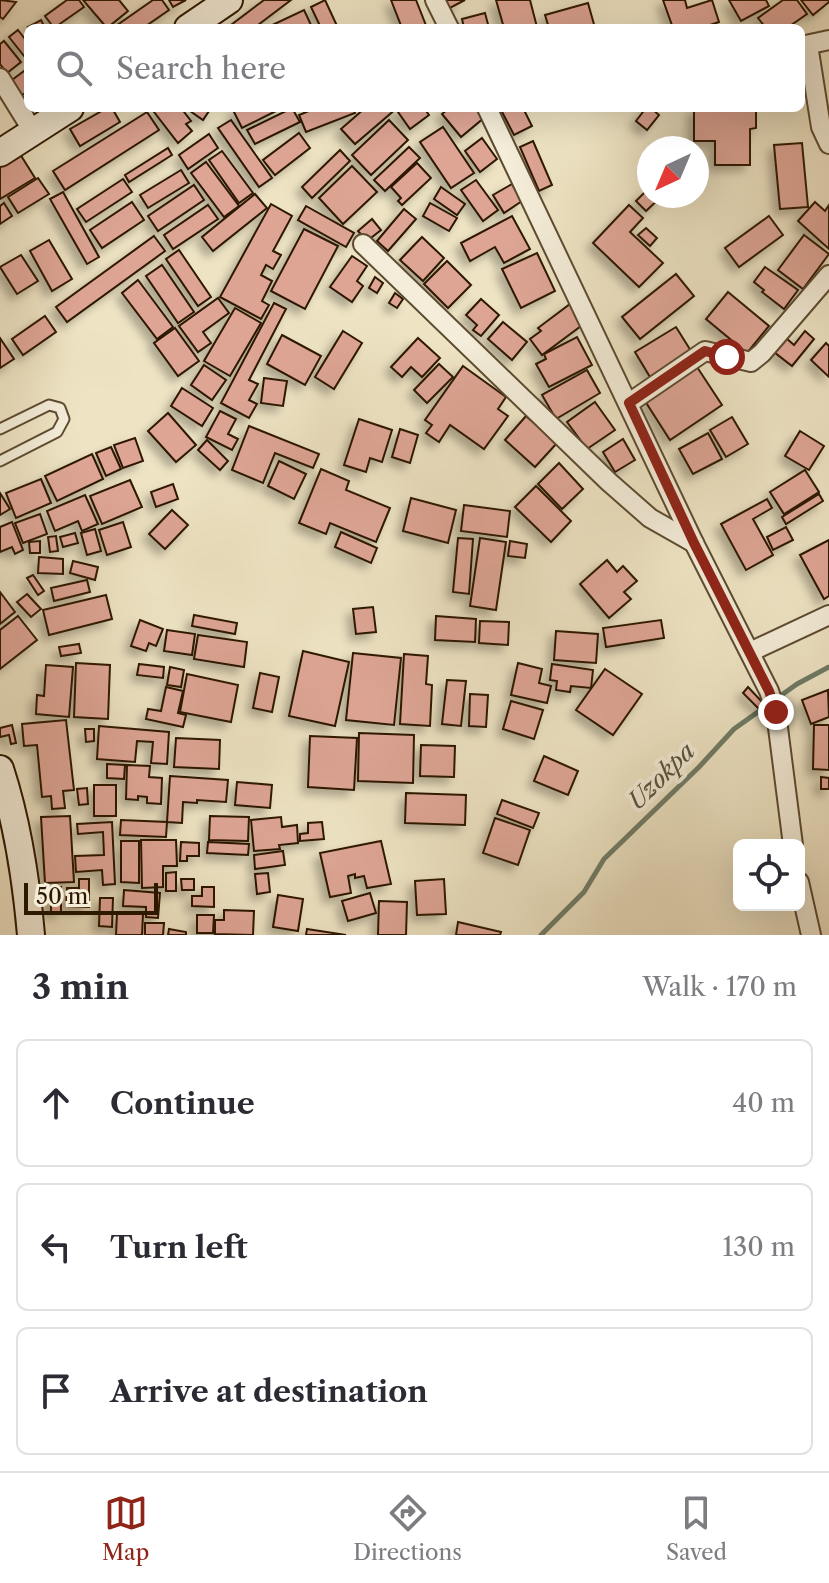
<!DOCTYPE html>
<meta charset="utf-8">
<style>
body{margin:0;font-family:"Libre Caslon Text",serif;background:#f2f2f3;color:#2b2b33}
.controls{position:absolute;right:24px;bottom:24px;display:grid;overflow:hidden;border-radius:12px;box-shadow:0 8px 32px #0002}
.controls button{width:72px;height:72px;display:grid;place-items:center;padding:0;border:0;border-bottom:2px solid #e1e1e2;background:#fff;color:#2b2b33;font:40px sans-serif}
.compass{position:absolute;left:637px;top:136px;width:72px;height:72px;border-radius:50%;background:#fff;box-shadow:0 8px 32px #0002;rotate:224deg}
.scale{position:absolute;left:24px;bottom:20px;width:134px;box-sizing:border-box;padding-left:8px;border:4px solid #2d1800;border-top:0;font-size:22px;line-height:28px;white-space:nowrap;color:#2d1800;-webkit-text-stroke:6px #f4edd9;paint-order:stroke}
.stop{position:absolute;width:24px;height:24px;margin:-18px;border:6px solid #8f2418;border-radius:50%;background:#fff}
.stop.end{background:#8f2418;border-color:#fff;box-shadow:0 2px 8px #0008}
.list{margin:0;padding:0;list-style:none}
h2{display:flex;justify-content:space-between;align-items:center;height:104px;margin:0;padding:0 32px;font-size:34px}
h2 small{font-size:26px;font-weight:400;color:#7c7c81}
.list li{display:grid;grid-template-columns:52px 1fr auto;gap:24px;align-items:center;box-sizing:border-box;height:128px;margin:0 16px 16px;padding:0 16px;border:2px solid #e1e1e2;border-radius:12px}
.list b{display:block;font-size:30px;white-space:nowrap}
.list em{font-size:26px;font-style:normal;color:#7c7c81}
.icon{flex:none;width:44px;height:44px;fill:none;stroke:currentColor;stroke-width:2;stroke-linecap:round;stroke-linejoin:round}
.map{position:relative;flex:none;width:829px;height:935px;overflow:hidden}
.search{position:absolute;background:#fff;box-shadow:0 8px 32px #0002;left:24px;right:24px;top:24px;height:88px;display:flex;align-items:center;gap:20px;box-sizing:border-box;padding:0 28px;border-radius:12px;color:#7c7c81;font-size:30px}
.sheet{height:536px;background:#fff}
nav{display:flex;justify-content:space-around;align-items:center;box-sizing:border-box;height:112px;border-top:2px solid #e1e1e2;background:#fff;font-size:22px;color:#7c7c81}
nav a{display:grid;justify-items:center;gap:4px}
nav .on{color:#8f2418}
.map>svg:first-child{display:block}
.lines{fill:none;stroke-linecap:round;stroke-linejoin:round}
.stream{stroke:#6f7c68;stroke-width:5}
.building{fill:#dea595;stroke:#2d1800;stroke-width:2;filter:url(#shadow)}
.lane-casing{stroke:#5d4b31;stroke-width:13}
.street-casing{stroke:#5d4b31;stroke-width:22}
.secondary-casing{stroke:#2d1800;stroke-width:30}
.lane{stroke:#f4edd9;stroke-width:9}
.street{stroke:#f4edd9;stroke-width:18}
.secondary{stroke:#f4edd9;stroke-width:26}
.route{stroke:#8f2418;stroke-width:10}
.labels{text-anchor:middle;dominant-baseline:central;stroke-width:8;stroke-linejoin:round;paint-order:stroke}
.water-label{font-size:24px;font-style:italic;fill:#54523d;stroke:#f4edd9}
</style>
<div class="map">
<svg width="829" height="935" viewBox="0 0 829 935">
<defs>
<filter id="shadow"><feDropShadow dx="-6" dy="6" stdDeviation="4" flood-color="#0004"/></filter>
</defs>
<rect width="100%" height="100%" fill="#eee4c4"/>
<filter id="stains"><feTurbulence type="fractalNoise" baseFrequency=".0025" numOctaves="4"/><feColorMatrix values="0 0 0 0 .2 0 0 0 0 .09 0 0 0 0 .02 0 0 0 .5 -.17"/></filter>
<radialGradient id="worn" r=".72"><stop offset=".6" stop-color="#630" stop-opacity="0"/><stop offset="1" stop-color="#630" stop-opacity=".3"/></radialGradient>
<g class="lines">
<path class="stream" d="M541 935 584 892 604 859 699 767 734 729 797 684 829 667"/>
</g>
<g class="building">
<path d="M0 0 16 2 3 19 0 17Z"/>
<path d="M67 0H79L84 7 54 28 45 16Z"/>
<path d="M83 0H119L128 11 107 28Z"/>
<path d="M153 0H162L169 10 143 28H113Z"/>
<path d="M169 0H186L173 7Z"/>
<path d="M264 0H291L254 28H227Z"/>
<path d="M325 0 338 28H321L311 7Z"/>
<path d="M391 0H416L427 28H402Z"/>
<path d="M441 0H465L446 10Z"/>
<path d="M496 0H530L537 27 504 28Z"/>
<path d="M663 0H685L687 8 712 0 719 22 701 28H673Z"/>
<path d="M729 0H766L769 6 741 21Z"/>
<path d="M783 0H797L807 14 787 28H766L758 18Z"/>
<path d="M801 0H829V2L813 15Z"/>
<path d="M588 3 595 28H549L545 15Z"/>
<path d="M304 10 311 25 305 28H266Z"/>
<path d="M485 13 489 28H464L462 19Z"/>
<path d="M41 20 45 28H29L28 27Z"/>
<path d="M18 30 28 43V61L9 37Z"/>
<path d="M4 41 21 62 7 73 0 64V44Z"/>
<path d="M28 68V91L22 95 12 80Z"/>
<path d="M107 108H112L120 122 80 146 70 129Z"/>
<path d="M151 108H181L191 121 186 124 192 131 178 143Z"/>
<path d="M192 108H211L203 120 190 111Z"/>
<path d="M238 108H282L242 128 233 110Z"/>
<path d="M292 108 300 122 255 144 247 130Z"/>
<path d="M316 108H353L355 113 306 132 299 115Z"/>
<path d="M365 108H397L355 144 341 129Z"/>
<path d="M403 108H424L429 115 410 129 398 112Z"/>
<path d="M449 108H478L485 117 461 137 442 114Z"/>
<path d="M500 108H523L532 126 514 135Z"/>
<path d="M646 108H651L659 115 647 130 636 121Z"/>
<path d="M694 108H756V128L750 129V165H715V141H694Z"/>
<path d="M147 112 159 130 65 190 53 171Z"/>
<path d="M231 120 272 178 259 187 218 128Z"/>
<path d="M389 120 408 140 371 175 352 155Z"/>
<path d="M443 127 474 173 451 188 420 142Z"/>
<path d="M299 133 310 148 275 175 263 160Z"/>
<path d="M209 134 218 148 188 169 179 155Z"/>
<path d="M482 138 497 159 480 172 465 151Z"/>
<path d="M533 141 552 185 539 191 520 147Z"/>
<path d="M802 143 808 207 780 209 774 145Z"/>
<path d="M409 147 420 158 385 191 374 180Z"/>
<path d="M168 148 172 155 129 182 125 175Z"/>
<path d="M340 150 350 161 312 198 302 187Z"/>
<path d="M222 151 253 193 239 203 209 160Z"/>
<path d="M20 154 35 178 0 199V166Z"/>
<path d="M206 162 239 206 224 217 191 173Z"/>
<path d="M417 163 431 178 402 205 398 201 401 198 391 187Z"/>
<path d="M352 166 377 192 343 224 319 198Z"/>
<path d="M181 170 189 183 148 208 140 195Z"/>
<path d="M38 178 49 194 18 213 8 197Z"/>
<path d="M123 179 132 192 86 222 77 209Z"/>
<path d="M476 180 498 210 483 221 461 190Z"/>
<path d="M512 184 522 201 504 213 493 195Z"/>
<path d="M194 185 204 200 158 231 148 216Z"/>
<path d="M441 187 465 204 457 215 434 199Z"/>
<path d="M649 188V196H662L646 211 636 201Z"/>
<path d="M63 192 99 257 87 264 50 199Z"/>
<path d="M255 194 267 208 213 251 202 237Z"/>
<path d="M132 202 144 220 102 248 90 230Z"/>
<path d="M815 202 825 211 829 205V249L798 221Z"/>
<path d="M4 203 12 216 0 224V206Z"/>
<path d="M430 203 457 218 449 231 423 216Z"/>
<path d="M271 204 292 216 273 251 281 255 273 269 266 265 261 275 272 281 262 301 269 305 261 319 220 297Z"/>
<path d="M208 205 218 219 173 249 164 235Z"/>
<path d="M629 205 643 218 630 232 663 263 639 287 593 243Z"/>
<path d="M306 206 354 233 346 247 298 220Z"/>
<path d="M404 209 416 219 388 251 377 241Z"/>
<path d="M512 216 530 249 504 263 495 247 470 261 461 243Z"/>
<path d="M769 216 783 235 739 267 725 248Z"/>
<path d="M372 219 381 230 367 241 358 231Z"/>
<path d="M646 228 657 238 650 246 638 235Z"/>
<path d="M304 229 338 246 305 309 271 291Z"/>
<path d="M804 235 829 254 803 289 778 270Z"/>
<path d="M154 236 165 251 67 322 56 307Z"/>
<path d="M422 237 444 258 423 281 400 260Z"/>
<path d="M49 240 72 279 52 291 30 251Z"/>
<path d="M179 250 211 297 198 306 166 259Z"/>
<path d="M537 253 555 291 521 308 502 269Z"/>
<path d="M21 255 38 281 17 294 0 267Z"/>
<path d="M352 256 367 266 357 281 363 286 352 302 330 287Z"/>
<path d="M447 261 471 285 448 308 424 284Z"/>
<path d="M162 265 194 312 178 323 146 276Z"/>
<path d="M765 267 798 290 784 309 762 292 764 290 754 282Z"/>
<path d="M676 274 694 296 640 339 622 317Z"/>
<path d="M375 277 383 283 377 293 369 288Z"/>
<path d="M138 280 173 327 157 339 122 293Z"/>
<path d="M728 292 769 326 747 353 706 319Z"/>
<path d="M395 293 403 299 397 308 389 303Z"/>
<path d="M218 298 229 313 203 332 211 343 198 352 179 326Z"/>
<path d="M481 299 499 315 481 336 473 330 477 325 466 315Z"/>
<path d="M274 303 286 309 249 380 258 384 249 400 257 404 249 418 221 403Z"/>
<path d="M570 304 585 323 542 355 530 339 541 331 538 328Z"/>
<path d="M235 308 261 323 230 376 204 361Z"/>
<path d="M45 316 56 332 23 355 12 339Z"/>
<path d="M503 322 527 342 512 360 488 339Z"/>
<path d="M676 327 691 351 650 377 635 352Z"/>
<path d="M175 328 199 361 178 376 154 343Z"/>
<path d="M343 331 362 343 334 389 315 377Z"/>
<path d="M805 331 814 339 792 366 774 352 786 338 794 345Z"/>
<path d="M282 335 321 356 305 385 267 364Z"/>
<path d="M577 337 592 365 549 387 536 364 546 359 544 354Z"/>
<path d="M0 338 14 359 0 368Z"/>
<path d="M418 338 440 358 422 377 411 367 402 377 391 367Z"/>
<path d="M826 343 829 346V377L811 360Z"/>
<path d="M439 364 453 377 427 403 414 390Z"/>
<path d="M204 365 226 380 212 400 191 385Z"/>
<path d="M463 366 506 397 498 409 508 416 484 449 450 425 439 442 426 433 432 425 425 420Z"/>
<path d="M697 367 722 405 670 440 645 401Z"/>
<path d="M587 370 600 393 556 419 542 395Z"/>
<path d="M264 378 287 381 283 406 261 403Z"/>
<path d="M182 388 213 408 202 426 171 406Z"/>
<path d="M595 402 615 430 587 449 567 422Z"/>
<path d="M220 411 236 419 228 434 238 439 232 450 206 437Z"/>
<path d="M168 413 196 445 176 462 148 431Z"/>
<path d="M526 416 557 443 535 467 505 440Z"/>
<path d="M732 417 748 444 726 457 710 430Z"/>
<path d="M359 419 392 430 382 462 370 458 366 472 344 465Z"/>
<path d="M249 426 319 454 313 468 275 453 263 483 232 470Z"/>
<path d="M400 429 418 435 410 463 392 457Z"/>
<path d="M800 431 824 446 809 470 785 456Z"/>
<path d="M708 433 722 459 693 474 679 449Z"/>
<path d="M135 438 143 461 123 468 114 445Z"/>
<path d="M623 439 635 460 615 472 603 452Z"/>
<path d="M207 440 228 461 220 470 198 450Z"/>
<path d="M111 447 121 469 106 476 96 453Z"/>
<path d="M92 454 103 479 57 501 45 476Z"/>
<path d="M279 461 306 474 294 499 268 486Z"/>
<path d="M559 463 583 489 562 509 538 484Z"/>
<path d="M321 469 349 481 346 490 390 508 376 542 330 523 326 534 299 523Z"/>
<path d="M805 470 819 492 784 514 770 492Z"/>
<path d="M41 479 51 503 16 518 6 493Z"/>
<path d="M130 480 142 507 102 524 90 496Z"/>
<path d="M173 484 178 499 156 507 151 492Z"/>
<path d="M536 486 571 521 551 542 515 507Z"/>
<path d="M0 493 10 509 0 515Z"/>
<path d="M819 494 823 501 786 524 782 517Z"/>
<path d="M85 495 98 524 82 531 78 521 55 531 47 511Z"/>
<path d="M411 498 456 510 448 543 403 531Z"/>
<path d="M767 499 772 508 753 519 773 555 746 570 721 524Z"/>
<path d="M464 505 510 511 507 537 461 531Z"/>
<path d="M172 510 188 525 165 549 149 534Z"/>
<path d="M40 514 47 534 23 543 15 523Z"/>
<path d="M12 522 23 550 15 554 12 547 0 552V527Z"/>
<path d="M123 522 131 547 107 555 99 530Z"/>
<path d="M786 527 793 540 773 550 767 537Z"/>
<path d="M95 529 101 551 87 555 81 533Z"/>
<path d="M341 532 377 548 371 563 335 547Z"/>
<path d="M75 533 78 543 63 547 60 537Z"/>
<path d="M56 536 58 551 50 552 48 537Z"/>
<path d="M458 538 473 539 469 594 453 592Z"/>
<path d="M480 538 506 542 496 610 470 606Z"/>
<path d="M829 540V596L824 599 800 555Z"/>
<path d="M40 541V553H30L29 542Z"/>
<path d="M510 541 527 544 525 558 508 556Z"/>
<path d="M39 557 63 559V574L38 573Z"/>
<path d="M607 560 617 572 623 566 637 581 624 592 631 599 609 618 580 584Z"/>
<path d="M73 561 98 567 95 580 70 573Z"/>
<path d="M33 575 44 591 38 595 27 578Z"/>
<path d="M87 580 90 592 54 601 51 588Z"/>
<path d="M0 592 15 612 0 624Z"/>
<path d="M27 594 41 609 31 617 17 602Z"/>
<path d="M106 595 112 619 49 635 43 610Z"/>
<path d="M373 607 376 632 356 634 353 609Z"/>
<path d="M194 615 237 623 235 634 192 626Z"/>
<path d="M18 616 37 640 0 669V630Z"/>
<path d="M436 616 476 619 475 642 435 640Z"/>
<path d="M140 620 163 629 156 646 149 643 146 651 131 646Z"/>
<path d="M661 620 664 638 606 647 603 628Z"/>
<path d="M480 621 509 622 508 645 479 643Z"/>
<path d="M167 630 195 634 192 655 164 651Z"/>
<path d="M556 631 598 634 596 663 554 660Z"/>
<path d="M198 635 247 642 244 667 194 659Z"/>
<path d="M79 644 81 653 61 656 59 647Z"/>
<path d="M303 651 349 662 335 726 289 716Z"/>
<path d="M353 653 401 658 394 725 346 720Z"/>
<path d="M404 654 428 656 426 684 432 685 430 726 400 724Z"/>
<path d="M76 663 110 665 108 719 74 717Z"/>
<path d="M518 663 542 669 539 683 551 686 547 703 511 695Z"/>
<path d="M139 664 164 667 163 678 137 675Z"/>
<path d="M552 664 593 670 591 688 571 686 570 692 556 690 557 681 550 680Z"/>
<path d="M46 665 73 667 69 717 36 714 37 695 44 696Z"/>
<path d="M170 667 184 670 181 687 167 685Z"/>
<path d="M605 669 642 694 613 735 576 710Z"/>
<path d="M260 673 279 677 272 712 253 708Z"/>
<path d="M187 674 238 685 231 722 180 712Z"/>
<path d="M447 680 466 681 461 726 442 724Z"/>
<path d="M166 687 183 691 178 713 186 715 183 727 146 719 148 709 161 711Z"/>
<path d="M748 687 764 704 759 709 743 693Z"/>
<path d="M828 690 829 717 811 724 802 700Z"/>
<path d="M470 694 488 695 486 727 469 726Z"/>
<path d="M511 701 543 710 534 739 503 729Z"/>
<path d="M66 720 74 790 63 791 65 808 52 809 51 796 42 797 37 745 24 746 22 724Z"/>
<path d="M12 725 16 743 11 744 9 735 0 737V728Z"/>
<path d="M814 725H829V770L813 769Z"/>
<path d="M99 726 169 732 167 764 151 763 153 742 137 741 135 762 97 759Z"/>
<path d="M85 729H94V741L86 742Z"/>
<path d="M359 733 414 735 413 783 358 781Z"/>
<path d="M310 736 357 738 354 790 308 787Z"/>
<path d="M176 738 220 740 219 769 174 767Z"/>
<path d="M421 745 455 746 454 777 420 776Z"/>
<path d="M544 756 578 771 568 795 534 781Z"/>
<path d="M107 764 125 765 124 779 107 778Z"/>
<path d="M127 765 150 766 149 777 162 778 161 804 147 803V797L138 796V800L126 799Z"/>
<path d="M170 776 228 780 226 802 197 800V803L183 802 182 823 167 822Z"/>
<path d="M821 777 829 778V789H821Z"/>
<path d="M237 782 272 785 270 808 235 805Z"/>
<rect x="94" y="785" width="22" height="31"/>
<path d="M87 788 88 804 79 805 77 789Z"/>
<path d="M406 793 466 795 465 825 405 823Z"/>
<path d="M502 800 539 813 533 828 497 814Z"/>
<path d="M70 816 74 882 45 883 41 817Z"/>
<path d="M210 816 249 817 248 841 209 840Z"/>
<path d="M281 817 282 827 297 825 298 843 279 845 280 849 254 851 251 820Z"/>
<path d="M495 818 530 830 518 865 483 853Z"/>
<path d="M121 820 167 822 166 837 120 835Z"/>
<path d="M112 822 115 884 103 885 102 870 76 872 75 856 104 855 103 832 78 834 77 824Z"/>
<path d="M322 822 324 839 300 841V834L308 833V823Z"/>
<path d="M141 840H176L177 866H163V887L142 888Z"/>
<path d="M121 841H139V883L121 882Z"/>
<path d="M381 841 391 884 367 888 364 876 355 878V874L348 876 351 893 330 897 320 853Z"/>
<path d="M181 842 199 843V856H187V861H180Z"/>
<path d="M208 842 249 844 248 855 207 853Z"/>
<path d="M283 851 285 865 255 869 254 855Z"/>
<path d="M176 872V891H166V873Z"/>
<path d="M268 873 270 892 257 894 255 874Z"/>
<path d="M79 879H89V907L66 906 67 888H79Z"/>
<path d="M181 879H194V890H182Z"/>
<path d="M444 879 446 914 417 915 415 881Z"/>
<rect x="51" y="887" width="10" height="25"/>
<path d="M202 887H214V907L192 906V896H202Z"/>
<path d="M124 890 160 893 158 918 146 917V907L123 906Z"/>
<path d="M370 893 376 913 348 921 342 901Z"/>
<path d="M278 895 303 899 298 931 273 927Z"/>
<path d="M100 898H113L112 927 99 926Z"/>
<path d="M379 901 407 902 406 935H378Z"/>
<path d="M224 910 254 911 253 935 215 934V920H224Z"/>
<path d="M117 913 143 914 142 935H116Z"/>
<path d="M197 915H214L213 933H197Z"/>
<path d="M458 922 501 932 500 935H456Z"/>
<path d="M145 923H164L163 935H145Z"/>
<path d="M169 929 186 932V935H168Z"/>
<path d="M307 929 346 935H306Z"/>
</g>
<g class="lines">
<defs>
<path id="lane" d="M0 429 49 405 60 408 64 419 57 432 0 461"/>
<g id="street">
<path d="M435 0 449 28"/>
<path d="M808 45 821 127 829 144"/>
<path d="M801 46 829 40"/>
<path d="M0 78 34 133"/>
<path d="M487 108 694 543 769 691 776 712 793 845"/>
<path d="M363 244 609 482 650 518 694 543"/>
<path d="M629 403 705 351 751 362 762 353 829 275"/>
<path d="M750 652 829 615"/>
<path d="M799 882 811 935"/>
</g>
<g id="secondary">
<path d="M188 28 229 0"/>
<path d="M0 153 70 108"/>
<path d="M0 769C18 824 26 878 31 935"/>
</g>
</defs>
<use href="#lane" class="lane-casing"/>
<use href="#street" class="street-casing"/>
<use href="#secondary" class="secondary-casing"/>
<use href="#lane" class="lane"/>
<use href="#street" class="street"/>
<use href="#secondary" class="secondary"/>
</g>
<g class="lines">
<path class="route" d="M727 357 705 351 629 403 694 543 769 691 776 712"/>
</g>
<g class="labels">
<g class="water-label">
<text transform="translate(661 776) rotate(-45)">Uzokpa</text>
</g>
</g>
<rect width="100%" height="100%" filter="url(#stains)"/>
<rect width="100%" height="100%" fill="url(#worn)"/>
</svg>
<div class="controls">
<button><svg class="icon" aria-label="locate" viewBox="0 0 24 24"><circle cx="12" cy="12" r="6"/><path d="M12 2v4M12 18v4M2 12h4M18 12h4"/></svg></button>
</div>
<svg class="compass" viewBox="-18 -18 36 36"><path d="M0-13l5 13h-10z" fill="#e53935"/><path d="M0 13l5-13h-10z" fill="#7c7c81"/></svg>
<div class="scale">50 m</div>
<div class="stop" style="left:727px;top:357px"></div>
<div class="stop end" style="left:776px;top:712px"></div>
<div class="search"><svg class="icon" aria-label="search" viewBox="0 0 24 24"><circle cx="10" cy="10" r="6"/><path d="M15 15l6 6"/></svg>Search here</div>
</div>
<section class="sheet">
<h2>3 min<small>Walk · 170 m</small></h2>
<ul class="list">
<li><svg class="icon" aria-label="ahead" viewBox="0 0 24 24"><path d="M12 20V5M6 11l6-6 6 6"/></svg><div><b>Continue</b></div><em>40 m</em></li>
<li><svg class="icon" aria-label="left" viewBox="0 0 24 24"><path d="M17 20v-9H6M10 6l-5 5 5 5"/></svg><div><b>Turn left</b></div><em>130 m</em></li>
<li><svg class="icon" aria-label="arrive" viewBox="0 0 24 24"><path d="M6 21V4h12l-3 4 3 4H6"/></svg><div><b>Arrive at destination</b></div></li>
</ul>
</section>
<nav>
<a class="on"><svg class="icon" aria-label="map" viewBox="0 0 24 24"><path d="M3 6l6-2 6 2 6-2v14l-6 2-6-2-6 2zM9 4v14M15 6v14"/></svg>Map</a>
<a><svg class="icon" aria-label="directions" viewBox="0 0 24 24"><path d="M12 3l9 9-9 9-9-9zM9 14v-3h6M13 9l2 2-2 2"/></svg>Directions</a>
<a><svg class="icon" aria-label="saved" viewBox="0 0 24 24"><path d="M7 4h10v16l-5-4-5 4z"/></svg>Saved</a>
</nav>
